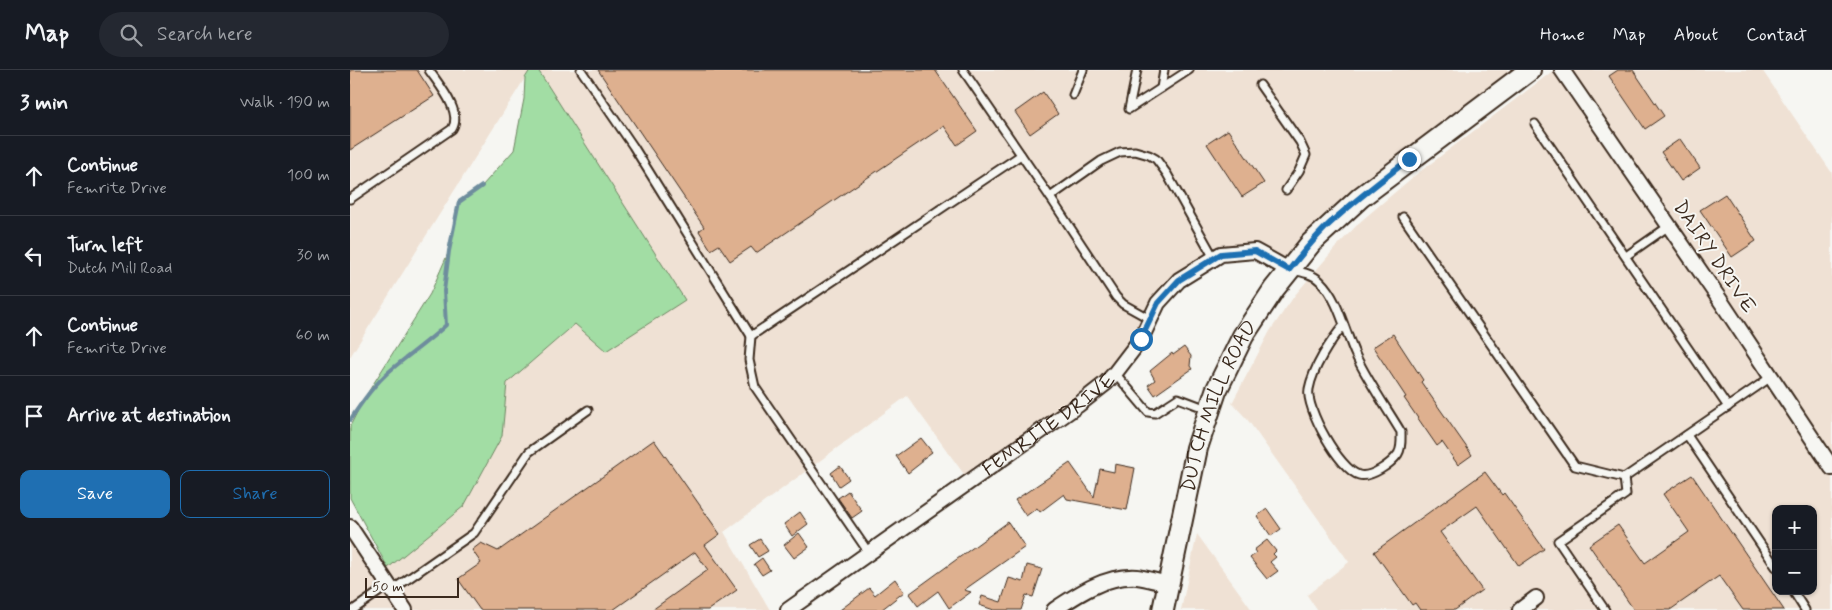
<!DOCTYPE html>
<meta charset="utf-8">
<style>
body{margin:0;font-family:Mynerve,sans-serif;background:#242831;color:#f1f3f6}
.controls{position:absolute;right:15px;bottom:15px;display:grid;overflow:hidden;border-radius:10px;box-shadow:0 1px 4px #0004}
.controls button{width:45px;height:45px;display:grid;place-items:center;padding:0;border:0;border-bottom:1px solid #363941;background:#171b24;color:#f1f3f6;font:25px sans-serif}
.scale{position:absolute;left:15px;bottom:12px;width:94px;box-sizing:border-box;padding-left:5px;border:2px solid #3b2a1e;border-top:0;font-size:14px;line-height:18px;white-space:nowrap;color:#3b2a1e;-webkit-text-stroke:4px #f6f6f2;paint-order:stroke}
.stop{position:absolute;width:15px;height:15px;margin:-11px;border:4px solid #1f6fb2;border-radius:50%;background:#fff}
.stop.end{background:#1f6fb2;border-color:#fff;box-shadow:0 1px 5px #0008}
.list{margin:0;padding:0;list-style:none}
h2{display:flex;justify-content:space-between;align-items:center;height:65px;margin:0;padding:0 20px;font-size:21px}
h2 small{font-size:16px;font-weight:400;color:#9ea1a6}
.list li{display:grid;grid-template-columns:32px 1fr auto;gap:15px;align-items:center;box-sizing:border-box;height:80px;padding:0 20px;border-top:1px solid #363941}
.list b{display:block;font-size:19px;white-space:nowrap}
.list p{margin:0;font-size:16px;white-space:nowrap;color:#9ea1a6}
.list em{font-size:16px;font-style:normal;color:#9ea1a6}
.actions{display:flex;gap:10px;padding:15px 20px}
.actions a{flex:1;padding:11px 0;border:1px solid #1f6fb2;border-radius:10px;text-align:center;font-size:18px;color:#1f6fb2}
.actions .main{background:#1f6fb2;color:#fff}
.icon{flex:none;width:28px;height:28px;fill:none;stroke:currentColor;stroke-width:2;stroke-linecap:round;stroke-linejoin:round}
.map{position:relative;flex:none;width:1482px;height:540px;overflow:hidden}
header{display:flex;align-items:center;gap:30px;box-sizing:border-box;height:70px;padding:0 25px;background:#171b24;border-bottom:1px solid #363941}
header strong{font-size:24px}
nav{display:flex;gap:28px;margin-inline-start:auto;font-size:18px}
.search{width:350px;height:45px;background:#242831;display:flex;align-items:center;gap:12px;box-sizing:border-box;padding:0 18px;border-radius:28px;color:#9ea1a6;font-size:19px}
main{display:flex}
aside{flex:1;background:#171b24}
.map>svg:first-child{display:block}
.built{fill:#efe1d4;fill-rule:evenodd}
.green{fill:#a2dda4;stroke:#6e8461}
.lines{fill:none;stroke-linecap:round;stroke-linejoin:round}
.stream{stroke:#6e8d9d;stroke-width:4}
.building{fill:#deb08f;stroke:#3b2a1e}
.lane-casing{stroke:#3b2a1e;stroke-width:11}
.street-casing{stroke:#3b2a1e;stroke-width:18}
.secondary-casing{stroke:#3b2a1e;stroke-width:24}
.lane{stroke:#f6f6f2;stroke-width:7}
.street{stroke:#f6f6f2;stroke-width:14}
.secondary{stroke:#f6f6f2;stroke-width:20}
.route{stroke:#1f6fb2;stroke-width:6}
.labels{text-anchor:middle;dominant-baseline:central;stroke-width:4;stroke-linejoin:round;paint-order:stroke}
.street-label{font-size:20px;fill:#3b2a1e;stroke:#f6f6f2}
</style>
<header>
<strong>Map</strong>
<div class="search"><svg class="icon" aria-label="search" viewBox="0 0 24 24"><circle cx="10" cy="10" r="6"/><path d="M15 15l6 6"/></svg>Search here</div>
<nav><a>Home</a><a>Map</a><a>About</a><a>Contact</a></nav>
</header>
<main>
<aside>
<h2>3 min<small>Walk · 190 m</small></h2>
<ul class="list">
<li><svg class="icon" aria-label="ahead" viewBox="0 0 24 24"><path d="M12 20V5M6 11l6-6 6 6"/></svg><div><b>Continue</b><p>Femrite Drive</p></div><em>100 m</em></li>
<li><svg class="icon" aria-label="left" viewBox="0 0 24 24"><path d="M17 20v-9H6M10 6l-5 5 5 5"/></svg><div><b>Turn left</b><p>Dutch Mill Road</p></div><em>30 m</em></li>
<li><svg class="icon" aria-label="ahead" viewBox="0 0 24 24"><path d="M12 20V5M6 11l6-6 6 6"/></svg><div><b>Continue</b><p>Femrite Drive</p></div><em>60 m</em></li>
<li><svg class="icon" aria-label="arrive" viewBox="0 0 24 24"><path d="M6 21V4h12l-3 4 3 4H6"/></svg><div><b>Arrive at destination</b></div></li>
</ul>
<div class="actions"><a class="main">Save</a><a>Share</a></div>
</aside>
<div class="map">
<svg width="1482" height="540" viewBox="0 0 1482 540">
<rect width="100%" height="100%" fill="#f6f6f2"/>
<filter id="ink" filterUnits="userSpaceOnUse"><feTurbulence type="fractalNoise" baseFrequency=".02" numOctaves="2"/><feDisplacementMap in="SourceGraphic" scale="10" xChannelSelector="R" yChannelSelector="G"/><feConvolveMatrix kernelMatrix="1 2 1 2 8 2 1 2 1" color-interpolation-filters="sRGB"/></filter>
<g filter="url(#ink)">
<g class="built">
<path d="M0 0H180L0 287Z"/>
<path d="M188 0H1180L1059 89 939 200 905 181 871 184 829 210 765 303 619 411 557 326 374 462 420 540H0V457L31 503 114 436 152 366 157 313 225 254 335 230Z"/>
<path d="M1204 0H1412L1482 103V540H967L957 525 999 492 897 349 882 333 920 261 945 225 986 177 1011 151 1063 107ZM1426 439H1463V521H1426Z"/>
<path d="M847 464 902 540H831Z"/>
</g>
<path class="green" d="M180 0H188L335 230 256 281 225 254 157 313 152 366 114 436 38 498 0 428V356L15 327 80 224 99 181 109 132 132 116 164 80 174 29 175 8Z"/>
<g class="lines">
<path class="stream" d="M0 350C12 332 25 313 42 299 60 284 79 271 96 255L94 221 99 181 109 132 132 116"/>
</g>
<g class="building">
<path d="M0 0H67L84 26 0 80Z"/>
<path d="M248 0H585L627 61 607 75 594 56 406 183 401 177 380 191 369 175 361 180 349 161 354 157Z"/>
<path d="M1268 0H1283L1314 46 1295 59 1259 6Z"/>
<path d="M693 22 708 44 680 64 665 42Z"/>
<path d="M878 60 914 113 892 127 857 74Z"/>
<path d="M1330 69 1350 98 1331 111 1311 82Z"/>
<path d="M1375 124 1406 171 1382 187 1350 140Z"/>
<path d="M1043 264 1073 310 1071 312 1122 385 1108 395 1092 372 1087 376 1054 328 1056 327 1023 277Z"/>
<path d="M834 277 841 286 840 296 842 299 805 325 798 315 805 310 800 301 822 283 823 285Z"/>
<path d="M571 368 582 382 571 390 572 392 558 403 546 386Z"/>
<path d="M304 370 370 464 355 475 387 520 358 540H302L358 500 345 482 263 540H130L108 509 131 493 122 480 131 473 148 481Z"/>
<path d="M720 393 744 427 750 399 764 402 765 394 785 398 777 440 717 429 714 424 690 442 687 438 676 446 665 430Z"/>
<path d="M490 396 499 409 489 416 481 403Z"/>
<path d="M1135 402 1152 425 1154 423 1194 479 1169 496 1127 436 1090 462 1132 520 1105 540H1070L1065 533 1062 535 1024 482Z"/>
<path d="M1342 405 1434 540H1393L1369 506 1320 540H1284L1239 475 1268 455 1295 493 1339 462 1313 424Z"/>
<path d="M498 421 512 441 502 448 488 428Z"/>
<path d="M917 439 931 459 921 466 907 446Z"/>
<path d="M450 442 458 454 442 466 434 454Z"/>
<path d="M658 452 675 477 614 520 621 522 599 538 588 521 568 536 559 524Z"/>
<path d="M449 463 459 477 444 488 434 475Z"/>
<path d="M410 469 418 481 408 487 400 475Z"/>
<path d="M917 470 926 481 923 484 926 487 920 492 928 501 917 509 900 488 906 483 904 480Z"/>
<path d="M412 488 420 500 412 505 404 494Z"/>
<path d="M677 495 692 499 683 527 676 525 671 540H644L629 535 632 526 651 532 659 508 673 512Z"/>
<path d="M545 509 554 522 531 540H490L519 518 525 525Z"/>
</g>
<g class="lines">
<defs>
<g id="lane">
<path d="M231 0 283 76 401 266 671 85"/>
<path d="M613 0 700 127 766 227 773 234 800 249"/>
<path d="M787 0 779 39 839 0"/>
<path d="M910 15 950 72 956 85 949 101 936 120"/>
<path d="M811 18 814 0"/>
<path d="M723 25 733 0"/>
<path d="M1185 54 1378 337"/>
<path d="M700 127 751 91 770 82 785 81 799 85 806 89 817 104 864 188"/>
<path d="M0 129 102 59C113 42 89 15 79 0"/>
<path d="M1053 147 1225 396 1274 408 1421 307"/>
<path d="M1276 186 1319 156"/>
<path d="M942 200C952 202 963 204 970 211 989 229 995 263 1006 286 1019 313 1036 337 1051 362 1051 369 1052 378 1048 384 1041 394 1021 408 1009 405 990 400 955 338 959 319 963 298 980 271 994 255"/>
<path d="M401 266 399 290 405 317 519 483"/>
<path d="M765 303 798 342 805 343 828 328 857 339"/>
<path d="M1337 365 1426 497"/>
<path d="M42 520 124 463 179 382 238 340"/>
<path d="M1443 521 1455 540"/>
<path d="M3 540 39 515"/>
<path d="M1255 540 1208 471 1276 424 1274 408"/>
</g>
<g id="street">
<path d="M1212 0 1370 230 1482 398"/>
<path d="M0 457 55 540"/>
<path id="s1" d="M438 540 728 335 756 313 765 303 791 269 808 233 829 210 871 184 905 181 939 200"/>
<path d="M704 540C728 524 756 505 787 507 797 508 808 512 818 514"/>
<path d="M1170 540 1186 528"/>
</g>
<g id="secondary">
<path id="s2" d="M813 540 847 378 866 321 893 266 924 219 961 173 1011 127 1180 0"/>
</g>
</defs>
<use href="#lane" class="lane-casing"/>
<use href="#street" class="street-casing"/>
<use href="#secondary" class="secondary-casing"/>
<use href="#lane" class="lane"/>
<use href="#street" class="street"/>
<use href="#secondary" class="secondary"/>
</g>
</g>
<g class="lines" filter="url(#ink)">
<path class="route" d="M791 269 808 233 829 210 871 184 905 181 939 200C951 185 962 171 975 158 1001 133 1031 111 1059 89"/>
</g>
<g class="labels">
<g class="street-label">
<text transform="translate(1364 187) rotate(56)">DAIRY DRIVE</text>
<text stroke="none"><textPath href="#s2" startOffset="212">DUTCH MILL ROAD</textPath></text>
<text stroke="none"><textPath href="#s1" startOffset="320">FEMRITE DRIVE</textPath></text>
</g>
</g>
</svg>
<div class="controls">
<button>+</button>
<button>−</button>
</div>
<div class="scale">50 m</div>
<div class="stop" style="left:791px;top:269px"></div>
<div class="stop end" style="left:1059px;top:89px"></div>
</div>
</main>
